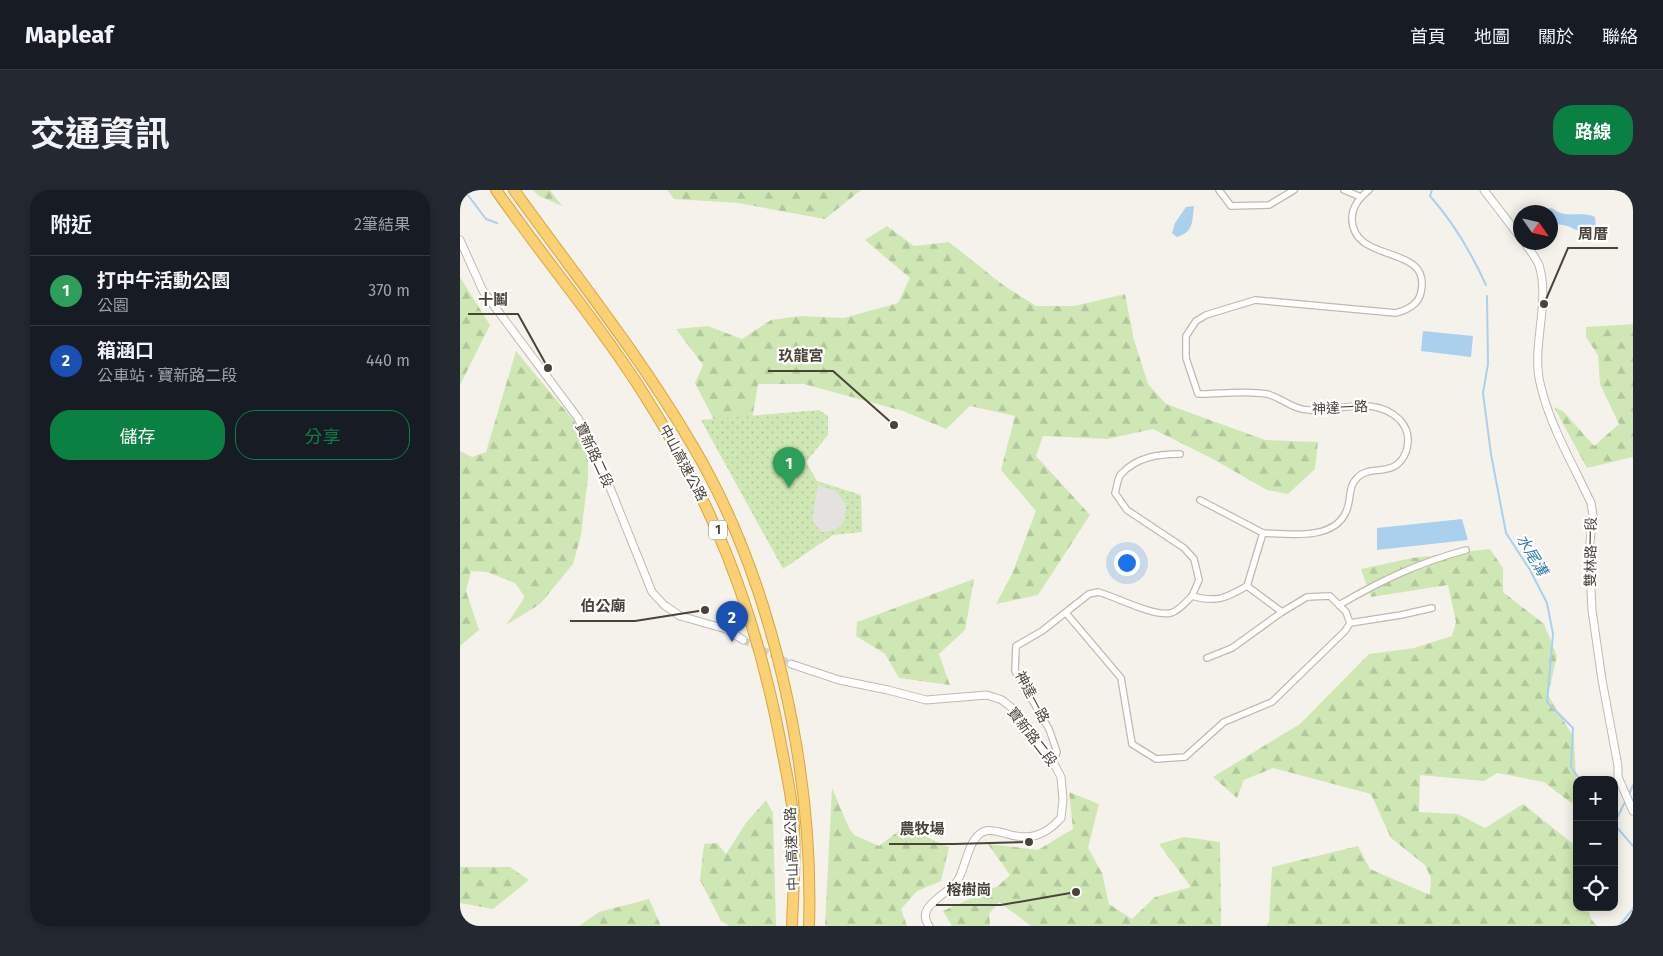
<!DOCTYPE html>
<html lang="zh-TW">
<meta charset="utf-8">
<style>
body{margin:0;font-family:"Fira Sans","Noto Sans TC",sans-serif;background:#242831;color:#f1f3f6}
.controls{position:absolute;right:15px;bottom:15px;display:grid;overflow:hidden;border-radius:10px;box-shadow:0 2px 12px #0003}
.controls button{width:45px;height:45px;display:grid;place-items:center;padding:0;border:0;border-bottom:1px solid #363941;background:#171b24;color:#f1f3f6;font:25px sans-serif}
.compass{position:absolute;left:1053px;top:15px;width:45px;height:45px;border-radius:50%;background:#171b24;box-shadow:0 2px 12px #0003;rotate:124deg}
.you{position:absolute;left:666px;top:372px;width:18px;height:18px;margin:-12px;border:4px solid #fff;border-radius:50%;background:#1a73e8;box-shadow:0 0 0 8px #1a73e833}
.badge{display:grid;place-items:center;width:32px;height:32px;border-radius:50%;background:#0b8043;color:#fff;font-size:16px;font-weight:700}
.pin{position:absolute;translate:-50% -41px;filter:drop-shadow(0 1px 2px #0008)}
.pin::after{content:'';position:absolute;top:26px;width:18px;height:15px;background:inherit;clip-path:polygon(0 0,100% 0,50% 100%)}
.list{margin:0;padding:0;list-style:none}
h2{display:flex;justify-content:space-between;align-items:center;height:65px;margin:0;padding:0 20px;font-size:21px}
h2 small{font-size:16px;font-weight:400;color:#9ea1a6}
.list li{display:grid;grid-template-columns:32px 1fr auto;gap:15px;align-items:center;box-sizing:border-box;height:70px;padding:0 20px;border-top:1px solid #363941}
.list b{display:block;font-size:19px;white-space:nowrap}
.list p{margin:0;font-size:16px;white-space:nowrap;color:#9ea1a6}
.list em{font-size:16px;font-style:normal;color:#9ea1a6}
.actions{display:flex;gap:10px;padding:15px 20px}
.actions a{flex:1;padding:11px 0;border:1px solid #0b8043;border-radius:20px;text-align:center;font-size:18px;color:#0b8043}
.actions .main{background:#0b8043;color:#fff}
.icon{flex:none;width:28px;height:28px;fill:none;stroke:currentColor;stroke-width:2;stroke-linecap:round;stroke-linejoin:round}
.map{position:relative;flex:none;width:1173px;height:736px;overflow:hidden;border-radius:20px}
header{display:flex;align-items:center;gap:30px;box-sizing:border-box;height:70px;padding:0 25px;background:#171b24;border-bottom:1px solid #363941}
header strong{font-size:24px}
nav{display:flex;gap:28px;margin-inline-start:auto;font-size:18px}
.intro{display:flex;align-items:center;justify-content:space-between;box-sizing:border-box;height:120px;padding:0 30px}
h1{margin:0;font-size:35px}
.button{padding:12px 22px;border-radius:20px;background:#0b8043;color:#fff;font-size:18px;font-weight:700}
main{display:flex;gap:30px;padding:0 30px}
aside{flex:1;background:#171b24;border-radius:20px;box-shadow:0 2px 12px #0003}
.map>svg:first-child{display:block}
.forest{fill:url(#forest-firs)}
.park{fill:url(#park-dots)}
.parking{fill:#e4e2df}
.water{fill:#aad0ee}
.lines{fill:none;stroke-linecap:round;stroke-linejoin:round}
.stream{stroke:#aad0ee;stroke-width:2}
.tertiary-tunnel{stroke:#d3cfc7;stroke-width:7;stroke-dasharray:7 3.5;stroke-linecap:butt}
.minor-casing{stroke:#c0baad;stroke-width:8}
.tertiary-casing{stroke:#c0baad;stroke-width:9}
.motorway-casing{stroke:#d9a541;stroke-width:12}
.minor{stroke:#fff;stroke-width:5.5}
.tertiary{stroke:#fff;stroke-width:7}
.motorway{stroke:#f9d072;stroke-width:10}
.labels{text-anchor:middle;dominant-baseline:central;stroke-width:4.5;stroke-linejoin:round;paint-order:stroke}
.shield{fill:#fff;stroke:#807b74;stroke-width:1}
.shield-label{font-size:12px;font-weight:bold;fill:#494339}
.street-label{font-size:14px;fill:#494339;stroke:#fff}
.water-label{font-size:15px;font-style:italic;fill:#3479b2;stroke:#fff}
.leader{fill:none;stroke:#494339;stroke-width:2}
.callout-dot{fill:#494339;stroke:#fff;stroke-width:2}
.callout-label{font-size:15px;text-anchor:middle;font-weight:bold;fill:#494339;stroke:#fff;stroke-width:4.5;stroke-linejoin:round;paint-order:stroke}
</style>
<header>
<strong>Mapleaf</strong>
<nav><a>首頁</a><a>地圖</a><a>關於</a><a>聯絡</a></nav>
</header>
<div class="intro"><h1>交通資訊</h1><a class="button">路線</a></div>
<main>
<aside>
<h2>附近<small>2筆結果</small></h2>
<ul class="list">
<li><span class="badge" style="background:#2e9e5b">1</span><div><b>打中午活動公園</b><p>公園</p></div><em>370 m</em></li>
<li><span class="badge" style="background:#1a4fb4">2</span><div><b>箱涵口</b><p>公車站 · 寶新路二段</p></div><em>440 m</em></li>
</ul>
<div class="actions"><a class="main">儲存</a><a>分享</a></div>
</aside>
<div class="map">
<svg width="1173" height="736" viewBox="0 0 1173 736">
<defs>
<pattern id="forest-firs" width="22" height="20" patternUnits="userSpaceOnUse" patternTransform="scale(1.25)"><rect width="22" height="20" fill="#cfe7b5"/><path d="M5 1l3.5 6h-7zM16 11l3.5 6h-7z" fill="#b3c79c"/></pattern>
<pattern id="park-dots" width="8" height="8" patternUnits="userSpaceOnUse" patternTransform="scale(1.25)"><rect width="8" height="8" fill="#cfe7b5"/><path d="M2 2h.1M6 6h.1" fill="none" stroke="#b3c79c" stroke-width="1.8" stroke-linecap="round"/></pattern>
</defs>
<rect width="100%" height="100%" fill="#f5f2eb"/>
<g class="forest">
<path d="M73 0H90L102 16 79 6Z"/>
<path d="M207 0H401L365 29 278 13 214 9Z"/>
<path d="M427 36 454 56 489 52 543 95 576 116H614L665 104 674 150 688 194 706 214 805 250 858 252 855 279 828 304 807 300 753 269 693 239 647 249 583 246 576 266 630 325 578 405 536 414 552 384 576 321 541 280 555 226 510 216 486 239 443 221 344 194H298L292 230H254L235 193 243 175 216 139 248 136 282 149 311 130 340 126 384 128 438 113 450 88 405 50Z"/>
<path d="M0 87 30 135 0 195Z"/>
<path d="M1173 134V267L1127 278 1094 217 1104 222 1134 256 1159 234 1140 194 1138 165 1126 147V137Z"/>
<path d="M56 161 114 231 128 264V287L121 345 113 374 80 414 46 435 65 407 55 393 27 382 11 381 6 401 19 440 0 456V261L12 267 26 262Z"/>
<path d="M1030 359 1043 378V402L1084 434 1097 466 1088 505 1114 548 1117 611 1111 613 1084 592 1037 583 1024 591 960 585 959 622 998 624 1025 638 1063 614 1117 657V717H1128L1131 729 1137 736H806L809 732 812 677 898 656 910 679 970 705 971 688 965 675 931 648 911 604 813 578 784 590 777 608 753 587 840 534 909 464 954 458 992 446 996 432 988 395 911 407 901 379 952 368Z"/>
<path d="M514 389 505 440 479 464 490 495 439 488 425 464 396 446 397 432Z"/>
<path d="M372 598 389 638 394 645 419 656 444 637 489 657 481 691 457 701 441 719 447 736H365Z"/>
<path d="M609 602 639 614 628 658 642 683 649 714 672 729 695 707 731 697 699 654 724 647 760 652 761 736H571L539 712 529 724 530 736H492L483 721 538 696 550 685 528 654 578 660 613 639Z"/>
<path d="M306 610 313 623 316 736H269L261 731 240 690 244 654 257 653 266 664 286 633Z"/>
<path d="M0 677H50L69 690 33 719 0 713Z"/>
<path d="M189 709 201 736H119L139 722Z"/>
</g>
<path class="park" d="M359 220 368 226V245L346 272 357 291 401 305 402 342 373 345 323 379 241 230Z"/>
<path class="parking" d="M358 295 376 301 386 315 384 332 376 340 362 342 352 331Z"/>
<g class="water">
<path d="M734 16C732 31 734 42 717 47L712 43 715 33 726 17Z"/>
<path d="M1092 18C1105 30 1121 20 1135 27L1136 38C1120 49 1117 37 1103 35 1099 34 1094 34 1091 34L1090 22H1082V20Z"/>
<path d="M963 141 1013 146 1011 167 961 161Z"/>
<path d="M1002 329 1008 350 917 360V338Z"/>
</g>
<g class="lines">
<g class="stream">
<path d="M4 0 26 29 37 33"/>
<path d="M972 0 970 6C994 33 1011 62 1026 95"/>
<path d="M1027 106 1028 174 1023 203 1031 264 1046 343 1070 380 1087 413 1093 444 1087 512 1113 538 1111 577 1120 590"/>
<path d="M1169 604 1173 595"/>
<path d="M1154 634 1166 610"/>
<path d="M1154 634 1173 656"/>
<path d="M1159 736 1173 719"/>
</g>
<path class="tertiary-tunnel" d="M283 450 331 474"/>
<defs>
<g id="minor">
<path d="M759 0 771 16 809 15 834 0"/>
<path d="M884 0 901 7"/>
<path d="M720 264C698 264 677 267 661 284 657 289 657 298 655 303L667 320 724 358 734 369 739 390 732 406"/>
<path d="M740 310 803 343"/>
<path d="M879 415C922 390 958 373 1006 360"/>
<path d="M606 423 661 488 672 554 696 569 725 567 764 532 812 512 885 441 890 433 886 422 870 406 847 407 822 422 787 396"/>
<path d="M890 433 941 425 972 418"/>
<path d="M747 468 772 458 822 422"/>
<path d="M593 572 597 562 589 539 555 481 556 456 582 441 629 404 638 402C657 407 693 427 711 423 720 420 726 412 732 406 757 413 766 408 787 396L803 343C828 344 873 351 886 322 892 309 887 297 898 287 911 274 935 289 946 262 950 250 948 239 940 230 915 205 880 221 849 220 833 220 821 207 807 204 786 200 759 204 738 204L726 168V146L736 131 746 125 795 110 936 123C947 120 959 114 961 102 972 53 893 75 892 29 892 16 900 7 909 0"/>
</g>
<g id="tertiary">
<path d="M1024 0 1060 47"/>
<path d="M0 50 23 101 118 228 149 295 192 402 204 415 220 426 266 439 283 450"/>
<path d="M1064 52C1069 59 1076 68 1079 75 1091 114 1070 158 1081 197 1091 238 1114 276 1131 313L1133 325 1129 360 1132 420 1142 490 1158 576V587L1173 621"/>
<path d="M331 474 379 490 428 500 466 510 527 505 542 510 552 518 593 572 601 587 603 610 601 628C584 647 568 651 544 643 538 642 531 639 525 641 508 647 506 677 498 690 489 704 454 716 469 736"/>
</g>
<g id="motorway">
<path d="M36 0C82 66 134 127 178 195 252 309 294 416 320 549 325 578 333 608 334 638 336 670 333 703 332 736"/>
<path d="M54 0C115 85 181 167 234 258 313 392 354 581 349 736"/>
</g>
</defs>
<use href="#minor" class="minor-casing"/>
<use href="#tertiary" class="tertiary-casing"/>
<use href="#motorway" class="motorway-casing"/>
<use href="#minor" class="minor"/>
<use href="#tertiary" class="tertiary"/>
<use href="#motorway" class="motorway"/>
</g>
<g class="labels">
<rect class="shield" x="249" y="330.5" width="18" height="19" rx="4"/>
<g class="shield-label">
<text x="258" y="340">1</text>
</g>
<g class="street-label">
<text transform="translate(880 218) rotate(-3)">神達一路</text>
<text transform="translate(134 265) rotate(65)">寶新路二段</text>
<text transform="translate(223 273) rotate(62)">中山高速公路</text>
<text transform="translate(1131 362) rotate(-89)">雙林路一段</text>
<text transform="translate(572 507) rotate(62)">神達一路</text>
<text transform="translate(572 547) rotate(52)">寶新路二段</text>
<text transform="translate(332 659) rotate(-92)">中山高速公路</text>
</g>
<g class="water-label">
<text transform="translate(1072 365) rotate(59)">水尾溝</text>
</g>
</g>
<path class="leader" d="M1084 114L1108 58H1158M88 178L58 124H8M434 235L373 181H308M245 420L175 431H110M569 652L494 654H429M616 702L541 715H476"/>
<g class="callout-dot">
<circle cx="1084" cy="114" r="5"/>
<circle cx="88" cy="178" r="5"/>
<circle cx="434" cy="235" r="5"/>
<circle cx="245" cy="420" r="5"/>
<circle cx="569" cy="652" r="5"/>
<circle cx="616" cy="702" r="5"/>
</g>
<g class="callout-label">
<text x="1133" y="49">周厝</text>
<text x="33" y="115">十鬮</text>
<text x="341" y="171">玖龍宮</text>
<text x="143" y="421">伯公廟</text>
<text x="462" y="644">農牧場</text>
<text x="509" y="705">榕樹崗</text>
</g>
</svg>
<div class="controls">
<button>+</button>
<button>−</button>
<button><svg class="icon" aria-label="locate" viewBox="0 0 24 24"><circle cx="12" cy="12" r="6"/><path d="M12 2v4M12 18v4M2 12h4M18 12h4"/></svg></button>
</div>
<svg class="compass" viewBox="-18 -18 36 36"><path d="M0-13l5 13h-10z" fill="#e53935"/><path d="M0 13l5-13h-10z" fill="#9ea1a6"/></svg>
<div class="you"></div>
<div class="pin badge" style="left:329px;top:298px;background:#2e9e5b">1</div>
<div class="pin badge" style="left:272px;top:452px;background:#1a4fb4">2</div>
</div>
</main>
